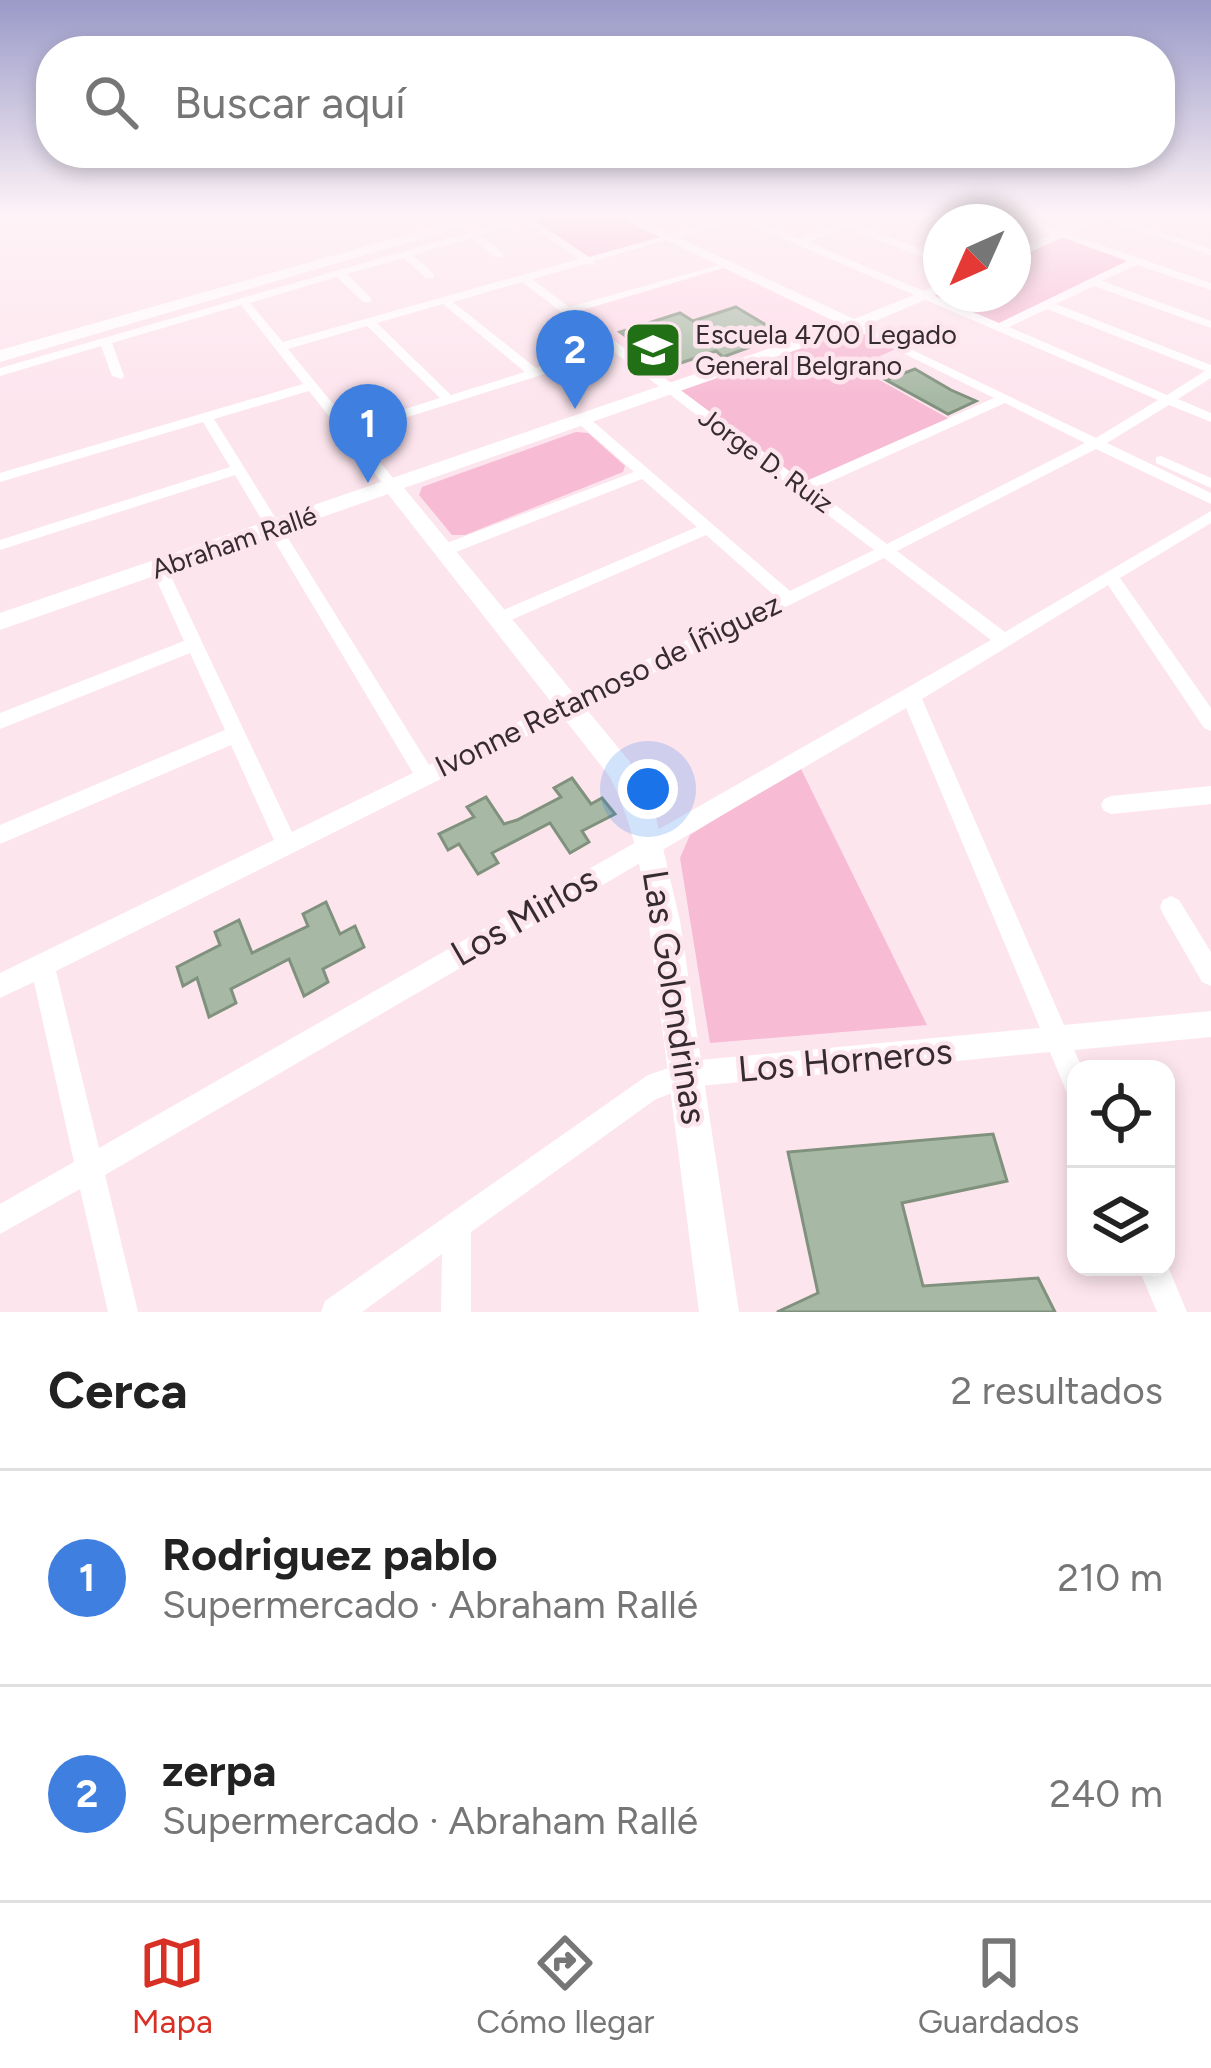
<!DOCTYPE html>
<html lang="es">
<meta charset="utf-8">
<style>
body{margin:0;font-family:Figtree,sans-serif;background:#f6f6f6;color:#222}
.controls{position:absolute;right:36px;bottom:36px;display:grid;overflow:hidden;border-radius:24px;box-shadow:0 6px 18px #0003}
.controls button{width:108px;height:108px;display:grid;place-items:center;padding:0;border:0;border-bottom:3px solid #e0e0e0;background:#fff;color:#222;font:60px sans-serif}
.compass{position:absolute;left:923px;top:204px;width:108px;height:108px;border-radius:50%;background:#fff;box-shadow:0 6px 18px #0003;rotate:225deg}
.you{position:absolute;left:648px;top:789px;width:42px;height:42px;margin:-30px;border:9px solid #fff;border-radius:50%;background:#1a73e8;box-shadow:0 0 0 18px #1a73e833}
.badge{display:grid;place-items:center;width:78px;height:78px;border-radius:50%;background:#d93025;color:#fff;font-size:39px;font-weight:700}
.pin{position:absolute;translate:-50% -99px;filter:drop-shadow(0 3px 6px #0008)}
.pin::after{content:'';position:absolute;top:63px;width:42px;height:36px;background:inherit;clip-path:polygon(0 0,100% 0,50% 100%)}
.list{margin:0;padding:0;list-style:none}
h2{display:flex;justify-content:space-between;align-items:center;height:156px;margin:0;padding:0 48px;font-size:51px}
h2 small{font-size:39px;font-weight:400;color:#767676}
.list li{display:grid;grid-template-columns:78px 1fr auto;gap:36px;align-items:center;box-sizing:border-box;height:216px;padding:0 48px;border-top:3px solid #e0e0e0}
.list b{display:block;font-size:45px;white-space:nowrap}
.list p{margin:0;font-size:39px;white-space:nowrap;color:#767676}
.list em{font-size:39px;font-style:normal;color:#767676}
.icon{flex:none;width:66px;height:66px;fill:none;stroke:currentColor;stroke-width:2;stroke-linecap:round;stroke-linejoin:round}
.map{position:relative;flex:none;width:1211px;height:1312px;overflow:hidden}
.search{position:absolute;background:#fff;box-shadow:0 6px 18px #0003;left:36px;right:36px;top:36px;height:132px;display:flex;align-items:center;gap:30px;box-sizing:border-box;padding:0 42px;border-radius:48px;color:#767676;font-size:45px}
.sheet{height:588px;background:#fff}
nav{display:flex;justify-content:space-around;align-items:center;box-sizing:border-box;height:168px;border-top:3px solid #e0e0e0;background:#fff;font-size:33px;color:#767676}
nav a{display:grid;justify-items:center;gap:6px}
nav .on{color:#d93025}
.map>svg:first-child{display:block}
.built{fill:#ffdae8}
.green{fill:#f7bbd4}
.building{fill:#a7b9a4;stroke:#80917d;stroke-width:3}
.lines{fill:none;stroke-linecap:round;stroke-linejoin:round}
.minor{fill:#fff;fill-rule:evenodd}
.tertiary{fill:#fff;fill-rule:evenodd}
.primary{fill:#fff;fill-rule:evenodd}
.labels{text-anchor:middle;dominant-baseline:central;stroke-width:9;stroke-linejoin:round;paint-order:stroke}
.far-poi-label{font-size:27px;fill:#362b30;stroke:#fde5ee;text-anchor:start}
.far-street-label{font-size:27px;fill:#362b30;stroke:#fde5ee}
.street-label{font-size:30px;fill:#362b30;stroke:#fde5ee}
.near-street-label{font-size:36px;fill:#362b30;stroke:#fde5ee}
</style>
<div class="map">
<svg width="1211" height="1312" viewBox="0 0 1211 1312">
<rect width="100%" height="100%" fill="#fde5ee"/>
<path class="built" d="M725 266 850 325 672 387 569 312Z"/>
<g class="green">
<path d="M544 214H616L672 240 591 262 528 219Z"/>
<path d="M1062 234 1135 261 998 328 923 296 941 288V294H1013V256Z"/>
<path d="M854 326 898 348 856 367 953 421 804 487 671 390Z"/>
<path d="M576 432 588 433 625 466 623 472 465 535H452L419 495 422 487Z"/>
<path d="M800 767 927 1025 710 1043 680 858 690 835Z"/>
</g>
<g class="building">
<path d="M736 307 783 335 723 357 716 351 669 367 620 332 680 313 693 321Z"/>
<path d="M915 369 951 390 976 401 948 414 886 380Z"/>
<path d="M572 778 591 804 602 798 615 814 582 831 589 842 570 853 550 823 492 853 498 863 478 874 459 844 448 850 439 834 474 817 467 807 486 797 504 824 517 820 561 797 554 788Z"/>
<path d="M326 902 340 934 355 926 364 947 323 969 328 982 304 996 289 959 231 989 236 1003 209 1017 197 978 183 986 177 967 220 945 215 932 239 920 252 953 308 926 303 914Z"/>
<path d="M993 1134 1007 1181 902 1203 923 1286 1038 1278 1055 1312H777L818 1293 788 1152Z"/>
</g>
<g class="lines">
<g class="minor">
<path d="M405 214H418L413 217Z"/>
<path d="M533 214H548L534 220 589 257 731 217 728 214H752L750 218 799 239 866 214H879L856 224 941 257V264L847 228 808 242 999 323 1127 261 998 214H1012L1211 283V290L1137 265 1102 281 1211 321V328L1094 286 1056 304 1211 365V378L1178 399 1211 413V422L1169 405 1107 443 1211 493V504L1096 449 897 551 1005 632 1211 511V523L1120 578 1211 708V731L1204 728 1108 585 922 699 1064 1025 1211 1011V1037L1074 1050 1083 1069H1076V1097L1067 1093 1050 1052 689 1087 656 1099 471 1232V1312H441L442 1254 362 1312H321L325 1301 648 1075 689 1061 1040 1028 906 708 105 1175 138 1312H108L80 1189 0 1234V1204L74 1162 34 982 0 998V973L274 840 231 745 0 844V825L225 730 190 653 0 729V713L184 641 151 568 159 563 167 568 292 832 413 773 235 475 0 550V540L230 467 203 422 0 482V473L303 384 241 305 112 343 124 376 122 379 112 376 101 346 0 376V368ZM740 220 1158 400 1096 438 854 322 850 323V327L994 398 804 482 576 312 730 266V262L569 307 532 279 586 264 595 265V261ZM525 222 579 259 283 342 250 303 337 277 363 302H371V298L347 274 404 258 426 278H434V274L413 255 471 238 495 257H503V253L480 235ZM522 282 606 346 536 368 453 302ZM443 304 525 372 451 395 377 323ZM1047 309 1205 371 1167 395 1009 327ZM367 326 440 398 351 426 288 349ZM614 352 874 550 790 591 589 418H579V424L634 472 439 546 437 550 439 554H451L642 479 697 527 494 614 491 618 494 622H506L706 535 776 597 429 765 214 419 309 391 388 490 393 491 400 487 357 433ZM1005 403 1085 443 887 544 814 489ZM884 558 991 640 99 1148 56 971Z"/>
<path d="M908 214H922L944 222H941V227Z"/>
<path d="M1092 214H1106L1211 249V255Z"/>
<path d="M1186 214 1211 217V223L1188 216Z"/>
<path d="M1161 456 1211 478V488L1156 463V457Z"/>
<path d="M1211 786V804L1111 814 1104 811 1101 805 1104 799 1111 796Z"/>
<path d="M1171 896 1179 900 1211 952V986L1202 982 1163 914 1160 907 1163 900Z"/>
<path d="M1166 1262 1187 1312H1157L1138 1267H1166Z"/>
</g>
<g class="tertiary">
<path d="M612 214H628L854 319 941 284V293L859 328 404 488 630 762 656 818 680 921 739 1312H699L645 895C638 854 629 815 610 777L388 494 0 630V613L840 324Z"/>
<path d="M1098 214H1114L1013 260V251Z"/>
</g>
<path class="primary" d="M480 214H505L0 362V350Z"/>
</g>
<linearGradient id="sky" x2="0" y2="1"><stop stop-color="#9a9ac8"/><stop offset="0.54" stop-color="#fef3f7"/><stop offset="1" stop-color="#fef3f7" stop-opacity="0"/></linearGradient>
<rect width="1211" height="398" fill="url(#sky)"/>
<defs>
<symbol id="school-square" viewBox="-11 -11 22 22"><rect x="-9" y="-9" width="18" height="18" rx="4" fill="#227015" stroke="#fde5ee"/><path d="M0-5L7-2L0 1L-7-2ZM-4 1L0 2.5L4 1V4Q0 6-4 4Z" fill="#fff"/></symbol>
</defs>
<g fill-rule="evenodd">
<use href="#school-square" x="620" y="317" width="66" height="66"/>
</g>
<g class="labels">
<g class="far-poi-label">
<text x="695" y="334">Escuela 4700 Legado<tspan x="695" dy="31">General Belgrano</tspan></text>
</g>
<g class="far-street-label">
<text transform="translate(766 460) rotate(36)">Jorge D. Ruiz</text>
<text transform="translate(234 542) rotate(-19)">Abraham Rallé</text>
</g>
<g class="street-label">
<text transform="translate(608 685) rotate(-26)">Ivonne Retamoso de Íñiguez</text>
</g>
<g class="near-street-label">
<text transform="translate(524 916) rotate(-30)">Los Mirlos</text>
<text transform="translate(675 997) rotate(81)">Las Golondrinas</text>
<text transform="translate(845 1060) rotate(-5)">Los Horneros</text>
</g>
</g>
</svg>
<div class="controls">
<button><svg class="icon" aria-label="locate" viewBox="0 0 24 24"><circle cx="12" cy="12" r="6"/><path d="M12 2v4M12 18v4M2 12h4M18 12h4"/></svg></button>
<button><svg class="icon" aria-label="layers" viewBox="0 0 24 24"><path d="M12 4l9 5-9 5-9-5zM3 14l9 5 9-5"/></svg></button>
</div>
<svg class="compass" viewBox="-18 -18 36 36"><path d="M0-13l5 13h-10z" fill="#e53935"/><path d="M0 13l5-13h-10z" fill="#767676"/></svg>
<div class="you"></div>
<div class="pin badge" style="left:368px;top:483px;background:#3f7fe0">1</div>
<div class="pin badge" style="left:575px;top:409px;background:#3f7fe0">2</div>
<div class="search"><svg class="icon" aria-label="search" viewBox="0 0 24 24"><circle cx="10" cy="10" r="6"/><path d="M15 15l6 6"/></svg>Buscar aquí</div>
</div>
<section class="sheet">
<h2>Cerca<small>2 resultados</small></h2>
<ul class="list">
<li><span class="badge" style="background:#3f7fe0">1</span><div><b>Rodriguez pablo</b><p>Supermercado · Abraham Rallé</p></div><em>210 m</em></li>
<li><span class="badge" style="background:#3f7fe0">2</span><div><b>zerpa</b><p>Supermercado · Abraham Rallé</p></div><em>240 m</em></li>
</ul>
</section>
<nav>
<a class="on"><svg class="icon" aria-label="map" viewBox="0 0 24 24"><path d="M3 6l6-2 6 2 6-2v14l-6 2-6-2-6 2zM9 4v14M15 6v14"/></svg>Mapa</a>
<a><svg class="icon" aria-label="directions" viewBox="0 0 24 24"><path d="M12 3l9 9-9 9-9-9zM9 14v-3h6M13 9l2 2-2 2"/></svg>Cómo llegar</a>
<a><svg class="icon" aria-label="saved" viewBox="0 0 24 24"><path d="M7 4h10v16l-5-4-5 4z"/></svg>Guardados</a>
</nav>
